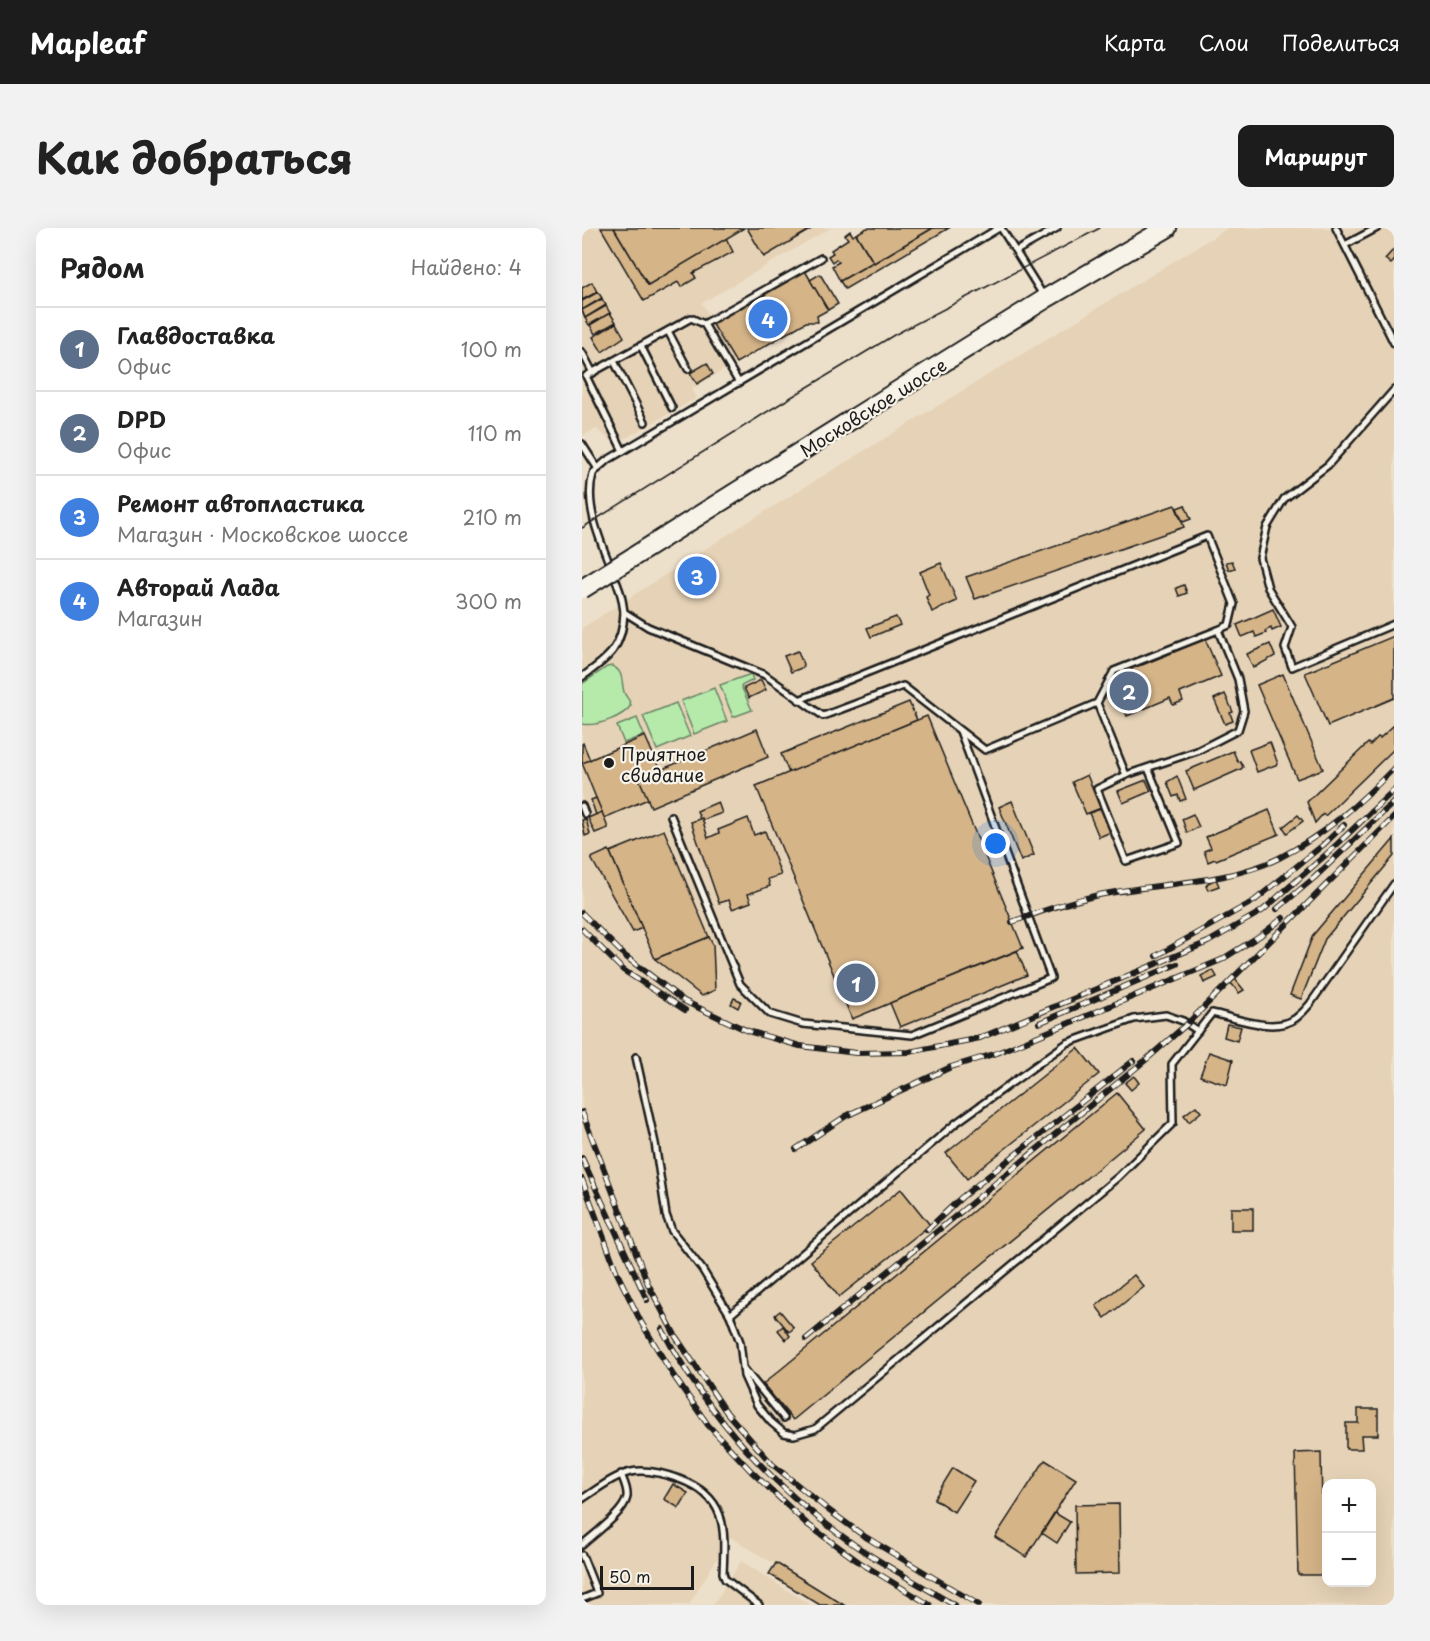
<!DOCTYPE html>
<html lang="ru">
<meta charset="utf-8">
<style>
body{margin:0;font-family:"Playpen Sans",sans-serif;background:#f2f2f2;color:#222}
.controls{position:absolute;right:18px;bottom:18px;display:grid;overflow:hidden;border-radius:12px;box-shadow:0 6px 24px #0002}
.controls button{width:54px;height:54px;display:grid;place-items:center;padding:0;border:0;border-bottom:2px solid #e0e0e0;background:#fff;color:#222;font:30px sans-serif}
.scale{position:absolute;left:18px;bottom:15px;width:94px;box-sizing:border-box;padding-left:6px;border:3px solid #1c1c1c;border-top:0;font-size:16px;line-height:21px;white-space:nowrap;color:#1c1c1c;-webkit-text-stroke:4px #f7f3e8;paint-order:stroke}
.you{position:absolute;left:414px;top:616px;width:21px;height:21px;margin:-15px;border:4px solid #fff;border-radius:50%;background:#1a73e8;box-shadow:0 0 0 9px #1a73e833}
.badge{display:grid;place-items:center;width:39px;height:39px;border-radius:50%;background:#1c1c1c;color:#fff;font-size:20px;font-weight:700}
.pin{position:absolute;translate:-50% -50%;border:3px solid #fff;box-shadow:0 2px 6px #0006}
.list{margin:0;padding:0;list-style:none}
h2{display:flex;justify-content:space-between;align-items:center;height:78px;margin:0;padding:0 24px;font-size:26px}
h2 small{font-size:20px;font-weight:400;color:#767676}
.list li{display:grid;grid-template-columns:39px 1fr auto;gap:18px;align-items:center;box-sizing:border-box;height:84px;padding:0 24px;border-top:2px solid #e0e0e0}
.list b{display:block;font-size:22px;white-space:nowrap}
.list p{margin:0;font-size:20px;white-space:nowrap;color:#767676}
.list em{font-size:20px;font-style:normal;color:#767676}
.map{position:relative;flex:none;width:812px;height:1377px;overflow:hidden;border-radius:12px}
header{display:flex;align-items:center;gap:36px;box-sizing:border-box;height:84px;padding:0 30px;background:#1c1c1c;color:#fff}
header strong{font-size:28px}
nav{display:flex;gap:33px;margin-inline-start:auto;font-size:21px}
.intro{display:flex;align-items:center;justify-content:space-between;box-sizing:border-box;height:144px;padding:0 36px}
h1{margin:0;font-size:42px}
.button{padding:15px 27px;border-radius:12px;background:#1c1c1c;color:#fff;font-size:21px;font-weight:700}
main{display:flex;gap:36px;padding:0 36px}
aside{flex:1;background:#fff;border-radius:12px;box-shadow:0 6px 24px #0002}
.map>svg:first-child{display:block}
.built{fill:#e6d3b7;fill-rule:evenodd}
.green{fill:#b5eaab;stroke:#688364;stroke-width:1.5}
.building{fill:#d5b488;stroke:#1c1c1c;stroke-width:1.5}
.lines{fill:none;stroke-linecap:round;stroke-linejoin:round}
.service-casing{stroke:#1c1c1c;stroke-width:10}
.primary-casing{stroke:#1c1c1c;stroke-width:22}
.service{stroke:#f7f3e8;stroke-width:5}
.primary{stroke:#f7f3e8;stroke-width:18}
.tram{stroke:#1c1c1c;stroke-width:1.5}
.rail-casing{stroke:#1c1c1c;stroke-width:6}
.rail{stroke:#f7f3e8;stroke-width:4;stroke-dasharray:11;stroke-linecap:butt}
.primary-bridge-casing{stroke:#1c1c1c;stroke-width:22;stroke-linecap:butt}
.primary-bridge{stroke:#f7f3e8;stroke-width:18}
.poi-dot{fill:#1c1c1c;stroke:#f7f3e8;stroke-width:2}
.labels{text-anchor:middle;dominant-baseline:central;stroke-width:4.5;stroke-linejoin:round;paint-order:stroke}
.street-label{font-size:18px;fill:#1c1c1c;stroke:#f7f3e8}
.poi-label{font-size:18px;fill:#1c1c1c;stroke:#f7f3e8;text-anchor:start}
</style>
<header>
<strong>Mapleaf</strong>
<nav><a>Карта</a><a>Слои</a><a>Поделиться</a></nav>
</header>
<div class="intro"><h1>Как добраться</h1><a class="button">Маршрут</a></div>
<main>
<aside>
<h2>Рядом<small>Найдено: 4</small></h2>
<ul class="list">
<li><span class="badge" style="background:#5c6f8a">1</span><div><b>Главдоставка</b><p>Офис</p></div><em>100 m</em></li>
<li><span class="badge" style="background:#5c6f8a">2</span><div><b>DPD</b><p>Офис</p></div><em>110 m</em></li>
<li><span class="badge" style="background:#3f7fe0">3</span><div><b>Ремонт автопластика</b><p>Магазин · Московское шоссе</p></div><em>210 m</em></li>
<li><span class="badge" style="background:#3f7fe0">4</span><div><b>Авторай Лада</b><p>Магазин</p></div><em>300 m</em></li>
</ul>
</aside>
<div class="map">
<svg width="812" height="1377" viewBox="0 0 812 1377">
<rect width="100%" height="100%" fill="#ede0cb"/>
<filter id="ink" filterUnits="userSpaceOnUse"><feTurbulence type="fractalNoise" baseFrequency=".0167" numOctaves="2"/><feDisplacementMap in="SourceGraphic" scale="12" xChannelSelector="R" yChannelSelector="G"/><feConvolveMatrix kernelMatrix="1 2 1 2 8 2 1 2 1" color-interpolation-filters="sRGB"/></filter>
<g filter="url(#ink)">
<g class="built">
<path d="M0 0H249L120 75 154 135 110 161 115 170 33 216 14 201 0 208Z"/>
<path d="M646 0H812V1377H260L148 1309 107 1377H0V400L156 300ZM744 1256H790V1354H744Z"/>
<path d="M159 1333 229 1377H131Z"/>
</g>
<g class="green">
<path d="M30 438C42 443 39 453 42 464 43 468 48 472 49 477 42 489 14 499 0 496V456L25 439Z"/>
<path d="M169 446 171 452 159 458 170 482 151 489 138 457Z"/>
<path d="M132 460 145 493 112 506 99 473Z"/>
<path d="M94 475 108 508 75 522 61 488Z"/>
<path d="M55 490 62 507 42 515 35 498Z"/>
</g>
<g class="building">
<path d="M19 0H32L66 57 144 10 151 24 111 45 114 50 99 59 96 54 62 73Z"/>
<path d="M32 0H162L66 57Z"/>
<path d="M165 0H231L182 29Z"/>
<path d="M285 0H351L292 35 274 6Z"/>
<path d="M351 0H367L263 61 258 53 291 34 292 35Z"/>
<path d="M268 3 271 8 274 6 291 34 258 53 250 38 257 34 254 31 250 34 246 28 251 25 249 22 266 11 263 7Z"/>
<path d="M812 21V33L809 36 803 31Z"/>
<path d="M222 41 246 82 235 88 236 94H224L154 135 130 95Z"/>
<path d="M238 46 256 76 246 82 228 52Z"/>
<path d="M10 54 15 64 0 72V60Z"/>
<path d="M16 64 20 70 0 82V73Z"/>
<path d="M20 71 24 77 3 90 0 82Z"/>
<path d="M24 78 28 85 7 97 3 90Z"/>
<path d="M28 85 34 94 13 106 8 97Z"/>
<path d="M34 95 42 109 20 124 11 109Z"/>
<path d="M125 135 131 146 115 156 108 145Z"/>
<path d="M593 277 602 299 393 371 384 349Z"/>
<path d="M603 277 609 291 601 294 595 280Z"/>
<path d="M119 332 131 353 111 365 99 343Z"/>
<path d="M650 333 653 340 647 342 644 334Z"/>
<path d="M359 335 375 373 350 384 344 369 347 367 338 344Z"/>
<path d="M602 357 605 365 597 368 594 360Z"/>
<path d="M691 381 699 399 690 403 689 400 683 403 684 405 674 409 672 404 660 409 655 397Z"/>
<path d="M314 389 318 397 289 409 285 400Z"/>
<path d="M812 408V470L746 498 723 445Z"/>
<path d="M623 411 639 448 598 465 601 473 591 477 588 470 545 488 531 456 552 447 549 440 559 435 560 437Z"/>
<path d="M688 416 693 428 671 440 665 426Z"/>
<path d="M216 423 222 439 209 444 202 428Z"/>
<path d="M701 446 741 541 715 551 675 457Z"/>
<path d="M179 452 184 462 167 470 162 460Z"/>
<path d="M643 466 651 484 648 485 651 493 643 496 632 471Z"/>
<path d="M327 474 335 492 207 545 199 526Z"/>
<path d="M345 488 441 720 270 791 174 558Z"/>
<path d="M812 497V521L743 588 741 586 733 595 725 574 786 515 788 517 796 509 798 510Z"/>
<path d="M175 501 186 529 69 579 57 551Z"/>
<path d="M63 508 78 542 57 551 66 571 22 590 0 535Z"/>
<path d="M688 514 696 536 675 544 667 522Z"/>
<path d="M1 515 8 532 0 535V516Z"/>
<path d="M651 523 656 534 658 533 661 539 659 541 612 562 604 543Z"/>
<path d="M505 547 519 580 504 586 490 554Z"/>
<path d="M595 548 604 571 598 573 596 567 591 569 585 554Z"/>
<path d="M564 552 569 563 541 575 536 563Z"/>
<path d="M14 570 20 584 14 587 9 572Z"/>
<path d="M430 573 452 627 439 633 417 579Z"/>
<path d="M136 574 140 585 121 592 118 591 115 583Z"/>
<path d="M519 581 529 604 517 609 507 585Z"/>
<path d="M687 582 697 606 634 632 633 631 626 634 622 623 629 620 624 609Z"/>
<path d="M20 584 26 600 13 605 6 590Z"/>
<path d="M611 586 617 599 605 605 600 591Z"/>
<path d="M716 587 721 593 705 605 701 599Z"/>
<path d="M120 590 126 610 137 605 136 602 166 590 172 607 183 603 199 647 186 651 188 658 166 666 169 674 150 681 147 672 137 675 109 594Z"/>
<path d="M4 591 8 606 3 608 0 592Z"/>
<path d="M82 602 127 709 73 731 28 624Z"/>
<path d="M812 611V628L743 711 719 771 708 767 731 707Z"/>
<path d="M27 622 60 700 51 704 9 630Z"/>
<path d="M634 651 637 658 626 662 624 658 626 655Z"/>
<path d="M127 709 131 717 133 762 120 768 73 731Z"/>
<path d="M435 723 445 747 318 799 308 775Z"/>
<path d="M631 742 635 749 622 755 619 748Z"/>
<path d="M653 751 662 762 657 765 649 755Z"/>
<path d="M152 770 159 773 156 780 149 776Z"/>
<path d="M645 796 659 799 655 813 642 809Z"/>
<path d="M496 820 517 846 385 951 364 925Z"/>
<path d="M627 824 651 832 645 857 618 848Z"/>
<path d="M552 848 557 855 549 862 543 855Z"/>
<path d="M535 865 564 901 211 1192 181 1156Z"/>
<path d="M614 878 619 884 607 894 602 887Z"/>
<path d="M319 961 348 997 257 1069 229 1033Z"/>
<rect x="649" y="980" width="22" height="22"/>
<path d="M552 1047 562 1059 523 1090 514 1078Z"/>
<path d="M198 1083 212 1100 207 1104 193 1087Z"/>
<path d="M201 1098 208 1108 204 1112 196 1102Z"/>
<path d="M776 1181H796V1207H779L780 1221H764V1195H776Z"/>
<path d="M739 1224 740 1280 744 1279V1291H740L741 1347H716L713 1225Z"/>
<path d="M463 1232 494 1251 444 1329 413 1309Z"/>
<path d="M371 1240 392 1253 372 1284 352 1271Z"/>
<path d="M91 1256 106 1265 97 1280 82 1271Z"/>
<path d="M537 1276 538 1345 494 1346 493 1277Z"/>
<path d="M473 1285 488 1294 475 1315 460 1305Z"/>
<path d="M194 1335 262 1377H238L187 1346Z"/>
</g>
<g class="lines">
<defs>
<g id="service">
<path d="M417 0 24 233C20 237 14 241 11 246 0 283 26 328 37 361 40 368 41 377 42 384L66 399 183 447 241 488 321 458 403 522 515 475 532 443 636 402 656 451 662 483 656 502 615 523 544 547 515 475"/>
<path d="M419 0 461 67"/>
<path d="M754 0 812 115"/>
<path d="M763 17 795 0"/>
<path d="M434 23 475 0"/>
<path d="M86 103 106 141"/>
<path d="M59 118 90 180"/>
<path d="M0 124 11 145"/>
<path d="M32 133 63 194"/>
<path d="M157 155 122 96 239 30"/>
<path d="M812 162 746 237 702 271 685 299 678 330 686 360 710 399 703 420 710 439 812 396"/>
<path d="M0 216 16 241"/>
<path d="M41 223 4 148 109 90 122 96"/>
<path d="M0 449C27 430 41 419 42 384"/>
<path d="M217 472 625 308 652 376 647 397 636 402"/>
<path d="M544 547 515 561 544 633 597 615 566 540"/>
<path d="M0 578 3 586"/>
<path d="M89 588 158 756 188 786 221 796 330 807 469 750 378 503"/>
<path d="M54 829 73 915 84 987 90 1003 120 1041 148 1087 158 1114 162 1148 175 1177 189 1194 202 1205 212 1207 233 1201 536 949 591 895 590 836 630 785C654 790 693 806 714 790 719 786 724 781 728 776L812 656"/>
<path d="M148 1087 374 895 485 815 552 791 584 787 601 793 616 803"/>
<path d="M162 1141 202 1190"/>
<path d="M0 1271C39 1245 50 1234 97 1251 146 1269 143 1301 141 1345L143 1351 177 1377"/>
<path d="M0 1317C12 1306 42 1285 45 1269 46 1261 42 1254 39 1246"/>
<path d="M0 1327 15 1365 0 1371"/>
</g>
<path id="primary" d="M272 190 463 71 585 0"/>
</defs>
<use href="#service" class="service-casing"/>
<use href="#primary" class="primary-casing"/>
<use href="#service" class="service"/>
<use href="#primary" class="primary"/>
<path class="tram" d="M0 300 188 182 312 107 518 0"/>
<defs>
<g id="rail">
<path d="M695 681 732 650 812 574"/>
<path d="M0 685 43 728 102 773 166 803 218 818 274 825 327 824 398 810 626 714 680 683 748 623 812 562"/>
<path d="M430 694C460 683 491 672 522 666 577 655 648 655 697 630 742 607 777 576 812 540"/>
<path d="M0 701 41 742 103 782"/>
<path d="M574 728 672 673 741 617 762 597"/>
<path d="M457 795 595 736"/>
<path d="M0 884 66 1056 94 1109 145 1185 190 1236 245 1281 282 1308 397 1377"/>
<path d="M214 921 264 888 369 839 415 825 639 732 679 707 701 690"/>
<path d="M0 930 65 1072"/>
<path d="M0 951 35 1045 59 1094 91 1147 126 1197 170 1244 225 1296 277 1334 348 1377"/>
<path d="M345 1002 380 969 551 833"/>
<path d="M80 1101C126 1188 193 1262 274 1318 305 1339 339 1357 372 1377"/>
<path d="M224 1111 566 830 605 796 812 589"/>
</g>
</defs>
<use href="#rail" class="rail-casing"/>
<use href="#rail" class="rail"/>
<defs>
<path id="primary-bridge" d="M0 361 272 190"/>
</defs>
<use href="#primary-bridge" class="primary-bridge-casing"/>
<use href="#primary-bridge" class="primary-bridge"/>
</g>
</g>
<circle class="poi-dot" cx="27" cy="535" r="6"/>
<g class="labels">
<g class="street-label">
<text transform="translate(291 179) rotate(-32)">Московское шоссе</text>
</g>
<g class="poi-label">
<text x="39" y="525">Приятное<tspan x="39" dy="21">свидание</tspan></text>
</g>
</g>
</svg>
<div class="controls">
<button>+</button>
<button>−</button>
</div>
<div class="scale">50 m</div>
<div class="you"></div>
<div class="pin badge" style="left:274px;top:755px;background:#5c6f8a">1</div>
<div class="pin badge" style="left:547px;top:463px;background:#5c6f8a">2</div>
<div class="pin badge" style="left:115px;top:348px;background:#3f7fe0">3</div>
<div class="pin badge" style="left:186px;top:91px;background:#3f7fe0">4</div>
</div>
</main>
